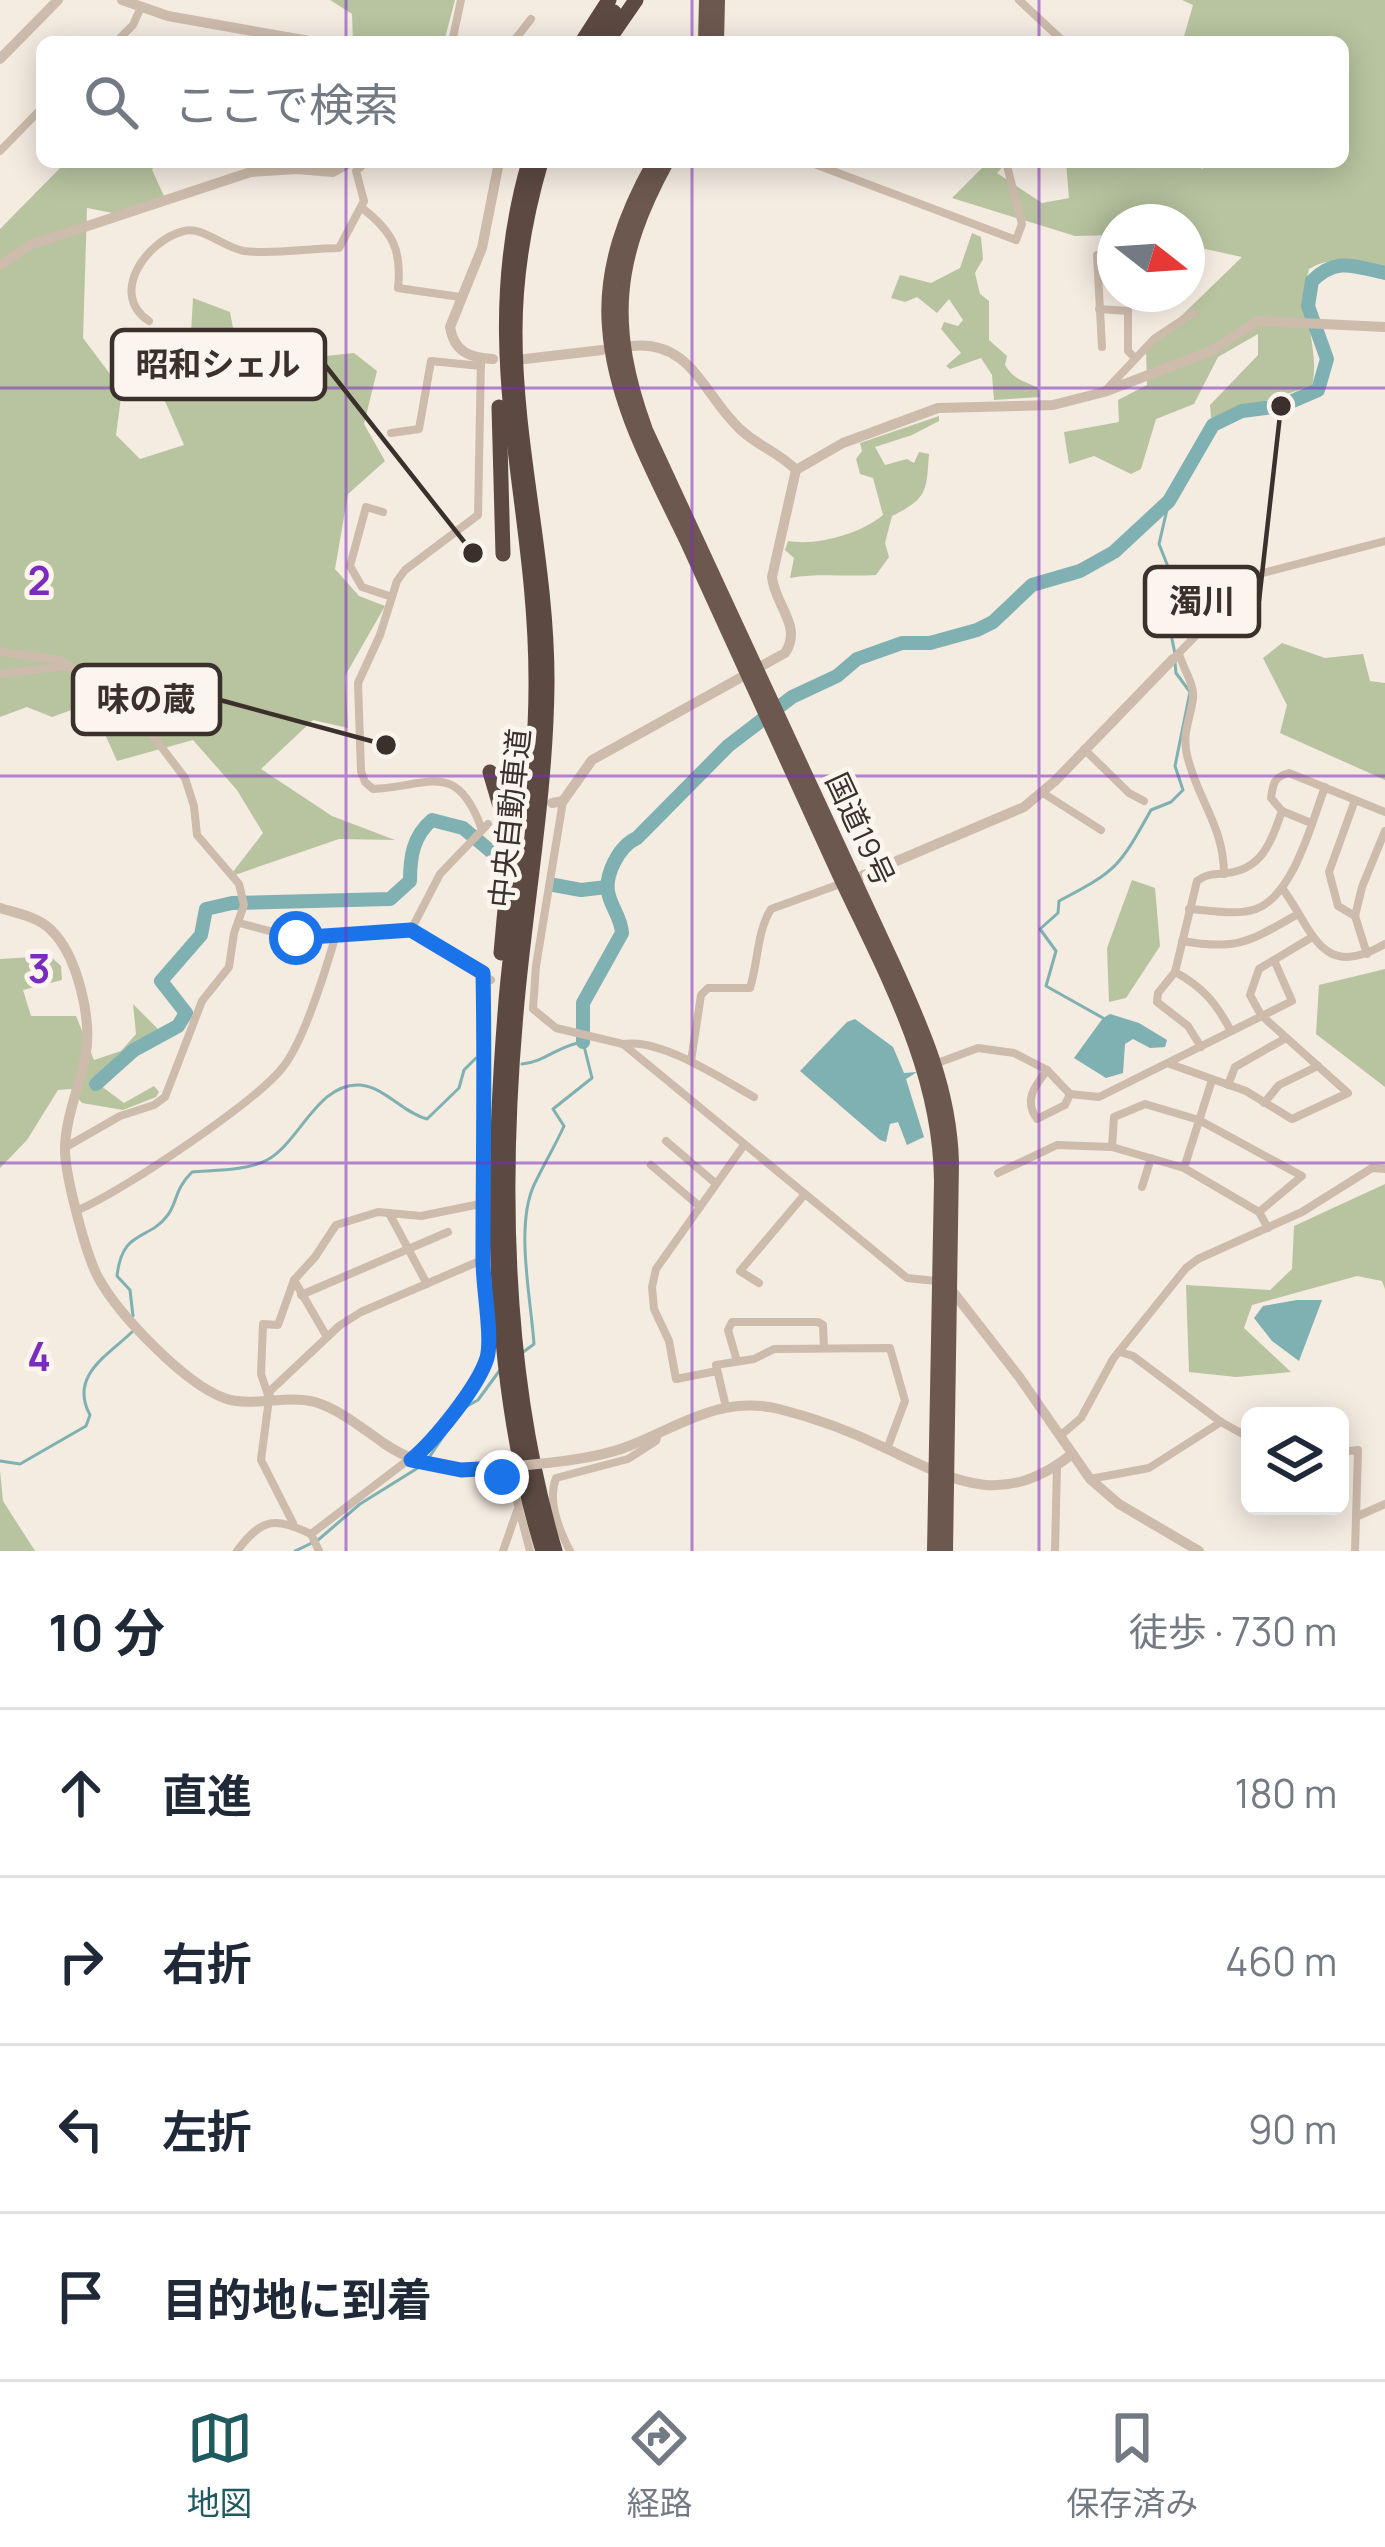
<!DOCTYPE html>
<html lang="ja">
<meta charset="utf-8">
<style>
body{margin:0;font-family:Manrope,"Noto Sans JP",sans-serif;background:#f2f2f3;color:#1f2937}
.controls{position:absolute;right:36px;bottom:36px;display:grid;overflow:hidden;border-radius:18px;box-shadow:0 6px 30px #0003}
.controls button{width:108px;height:108px;display:grid;place-items:center;padding:0;border:0;border-bottom:3px solid #e0e1e3;background:#fff;color:#1f2937;font:60px sans-serif}
.compass{position:absolute;left:1097px;top:204px;width:108px;height:108px;border-radius:50%;background:#fff;box-shadow:0 6px 30px #0003;rotate:107deg}
.stop{position:absolute;width:36px;height:36px;margin:-27px;border:9px solid #1a73e8;border-radius:50%;background:#fff}
.stop.end{background:#1a73e8;border-color:#fff;box-shadow:0 3px 12px #0008}
.list{margin:0;padding:0;list-style:none}
h2{display:flex;justify-content:space-between;align-items:center;height:156px;margin:0;padding:0 48px;font-size:51px}
h2 small{font-size:39px;font-weight:400;color:#747a83}
.list li{display:grid;grid-template-columns:78px 1fr auto;gap:36px;align-items:center;box-sizing:border-box;height:168px;padding:0 48px;border-top:3px solid #e0e1e3}
.list b{display:block;font-size:45px;white-space:nowrap}
.list em{font-size:39px;font-style:normal;color:#747a83}
.icon{flex:none;width:66px;height:66px;fill:none;stroke:currentColor;stroke-width:2;stroke-linecap:round;stroke-linejoin:round}
.map{position:relative;flex:none;width:1385px;height:1551px;overflow:hidden}
.search{position:absolute;background:#fff;box-shadow:0 6px 30px #0003;left:36px;right:36px;top:36px;height:132px;display:flex;align-items:center;gap:30px;box-sizing:border-box;padding:0 42px;border-radius:18px;color:#747a83;font-size:45px}
.sheet{height:828px;background:#fff}
nav{display:flex;justify-content:space-around;align-items:center;box-sizing:border-box;height:168px;border-top:3px solid #e0e1e3;background:#fff;font-size:33px;color:#747a83}
nav a{display:grid;justify-items:center;gap:6px}
nav .on{color:#1f5a5e}
.map>svg:first-child{display:block}
.green{fill:#b8c4a0}
.water{fill:#7fb0b2}
.lines{fill:none;stroke-linecap:round;stroke-linejoin:round}
.stream{stroke:#7fb0b2;stroke-width:3}
.river{stroke:#7fb0b2;stroke-width:14}
.minor{stroke:#cdbbac;stroke-width:8}
.tertiary{stroke:#cdbbac;stroke-width:10}
.trunk{stroke:#6c584f;stroke-width:14}
.motorway{stroke:#5c4a42;stroke-width:15}
.tertiary-bridge{stroke:#cdbbac;stroke-width:10}
.route{stroke:#1a73e8;stroke-width:15}
.grid{fill:none;stroke:#7b2cbf;stroke-width:3;stroke-opacity:0.55}
.labels{text-anchor:middle;dominant-baseline:central;stroke-width:10;stroke-linejoin:round;paint-order:stroke}
.street-label{font-size:30px;fill:#3b302b;stroke:#fbf5ee}
.grid-label{font-size:39px;text-anchor:middle;font-weight:bold;fill:#7b2cbf;stroke:#fbf5ee;stroke-width:10;stroke-linejoin:round;paint-order:stroke}
.leader{fill:none;stroke:#3b302b;stroke-width:4.5}
.callout-dot{fill:#3b302b;stroke:#fbf5ee;stroke-width:4.5}
.callout{fill:#fbf5ee;stroke:#3b302b;stroke-width:4.5}
.callout-label{font-size:33px;text-anchor:middle;font-weight:bold;fill:#3b302b}
</style>
<div class="map">
<svg width="1385" height="1551" viewBox="0 0 1385 1551">
<rect width="100%" height="100%" fill="#f4ebe1"/>
<g class="green">
<path d="M330 0H455L444 42H353L352 14Z"/>
<path d="M1182 0H1385V271C1357 265 1336 253 1309 269 1297 309 1321 346 1312 386L1211 418 1210 405 1258 355V334L1218 357 1194 404 1156 419 1141 469 1131 474 1094 456 1069 464 1064 432 1119 422 1118 400 1147 385 1146 350 1242 257 1187 245V222H1115V235L1075 236 952 198 988 162H1007L997 173 1042 203 1069 198 1066 162H1185L1203 169 1205 162H1343V42H1186L1183 40 1193 5Z"/>
<path d="M66 162H156L152 170 164 196 113 213 87 208 83 338 122 390 116 435 140 459 184 445 158 385 155 360 190 351 193 298 230 312 240 365 354 353 377 371 364 424 385 461 348 494 335 569 359 596 385 606 345 676 348 728 313 720 261 769 332 816 395 840 339 839 229 877 263 833 237 790 193 740 117 761 91 703 52 717 27 707 0 717V229Z"/>
<path d="M972 233 981 237 983 259 975 273 980 294 989 301V340L1007 356 1005 365C1015 381 1023 380 1038 388L1040 397 994 400 992 375 981 358 950 369 946 366 961 353 941 329 944 322 958 326 963 320 949 299 937 313 917 297 905 302 891 298 900 275 931 283 960 268Z"/>
<path d="M939 416V421L912 435 875 447 885 465 907 459 914 463 919 452 929 454C926 490 929 498 892 516L885 543 889 557 876 575C846 577 819 573 790 578L794 558 785 550 788 541C817 546 860 534 883 515L873 478 860 474 856 459 862 451 860 443Z"/>
<path d="M1282 643 1325 658 1363 654 1370 681 1385 683V780L1280 733 1287 705 1263 658Z"/>
<path d="M1132 880 1155 888 1160 946 1126 998 1109 1002 1107 948Z"/>
<path d="M50 956 61 966 62 980 23 990 31 1016H76L94 1060 121 1051 136 1034 133 1004 160 1031 131 1048 93 1080 124 1103 154 1086 159 1092 156 1097 123 1110 82 1103 71 1089 58 1090 27 1140 0 1168V959Z"/>
<path d="M1385 969V1087L1316 1034 1319 985Z"/>
<path d="M1385 1184V1289L1382 1281 1357 1276 1252 1305 1244 1328 1291 1372 1236 1377 1189 1372 1186 1285 1270 1290 1292 1269 1294 1226Z"/>
<path d="M0 1470 3 1501 35 1551H0Z"/>
</g>
<g class="water">
<path d="M1110 1014 1139 1023 1167 1040 1165 1047 1150 1048 1133 1039 1125 1044 1123 1073 1106 1078 1074 1058 1103 1018Z"/>
<path d="M855 1019 893 1047 904 1073 917 1072 906 1079 924 1137 907 1145 898 1122 890 1124 886 1142 880 1140 800 1071 847 1022Z"/>
<path d="M1297 1300H1322L1299 1361 1272 1341 1254 1318 1263 1306Z"/>
</g>
<g class="lines">
<g class="stream">
<path d="M1169 501 1159 544 1180 597 1170 629 1175 654"/>
<path d="M1103 1018 1046 986 1056 951 1040 929 1058 913 1059 901C1118 870 1119 867 1151 810L1171 802 1183 790 1175 766 1190 692 1176 673 1175 663"/>
<path d="M522 1064C545 1062 559 1045 583 1042L592 1078 553 1109 564 1126C555 1146 543 1166 534 1185 515 1226 531 1299 534 1344L522 1353"/>
<path d="M133 1316 130 1290 117 1276C122 1229 148 1241 167 1216 178 1203 173 1191 192 1172 215 1170 246 1171 267 1160 299 1143 318 1082 360 1085 385 1087 403 1113 427 1119L459 1088 464 1070 476 1058"/>
<path d="M428 1459 462 1409 478 1400 500 1370"/>
<path d="M0 1461 20 1464 86 1426 90 1415C69 1376 107 1356 132 1332"/>
<path d="M295 1551 318 1540 360 1504 421 1466"/>
</g>
<g class="river">
<path d="M554 885 581 890 607 887"/>
<path d="M583 1042V1003L622 933C621 918 613 910 609 896 603 876 619 846 637 838L728 746 792 697 837 676 857 659 902 643H930L977 630 993 622 1032 585 1080 571 1114 552 1169 501 1213 425 1242 411 1281 406 1318 390 1327 359 1308 306 1312 281C1338 256 1355 267 1385 273"/>
<path d="M96 1084 134 1050 178 1026 186 1013 161 981 201 935 206 909 232 903 390 899 410 881C410 857 413 836 432 820L463 828 494 854"/>
</g>
<g class="minor">
<path d="M1019 0 1064 42"/>
<path d="M116 42 133 25 141 7"/>
<path d="M452 42 461 0"/>
<path d="M513 42 531 19"/>
<path d="M0 151 42 108"/>
<path d="M809 162 1016 240 1022 224 1006 162"/>
<path d="M362 208C393 232 402 250 398 288L460 297"/>
<path d="M1099 309 1128 311V351L1135 358"/>
<path d="M149 321C108 294 147 240 184 231 202 226 223 247 244 251 274 255 309 248 339 248L364 201 356 171 366 162"/>
<path d="M1102 347 1097 255 1115 253"/>
<path d="M1105 391 1155 338 1193 313"/>
<path d="M391 433 419 429 431 361 481 366"/>
<path d="M383 512 366 507 350 566 362 587 392 597"/>
<path d="M0 652 60 660 93 681 147 728 185 778 194 806 197 835 239 884 244 905 234 933 229 967 202 1001 165 1097 154 1105 120 1116 66 1147"/>
<path d="M1179 654C1183 668 1195 685 1193 699 1190 720 1182 733 1187 755 1197 799 1224 826 1224 874"/>
<path d="M1173 659 1255 575 1385 541"/>
<path d="M0 674 67 666"/>
<path d="M1084 749 1129 793 1144 801"/>
<path d="M1043 793 1101 830"/>
<path d="M563 801 536 966 533 1009 556 1028 623 1044 907 1278 936 1281"/>
<path d="M1282 811 1311 823"/>
<path d="M481 827C456 760 430 786 373 789L365 782 361 771 358 683 380 635 397 581 405 570 478 515 481 359"/>
<path d="M1282 888C1313 929 1320 982 1385 944"/>
<path d="M1189 909C1209 910 1237 916 1256 909 1294 895 1312 821 1325 787"/>
<path d="M1355 916 1338 906 1329 872 1355 800"/>
<path d="M239 923 296 938 411 930 491 980"/>
<path d="M411 930 440 874 488 824"/>
<path d="M1182 941C1239 951 1250 941 1298 914"/>
<path d="M1367 954 1355 916 1362 887 1385 831"/>
<path d="M1175 972C1203 987 1216 1003 1231 1031"/>
<path d="M624 1044C661 1038 722 1079 754 1097"/>
<path d="M1201 1047 1188 1026 1157 1002 1158 993 1175 972 1197 881C1208 873 1213 875 1226 873 1262 870 1271 842 1282 811L1271 798C1273 783 1274 777 1289 773L1385 812"/>
<path d="M691 1061 701 995 708 988H750C758 963 757 931 771 909L843 883"/>
<path d="M1170 1064 1246 1091 1292 1119 1348 1093 1261 1015 1250 995 1259 969 1309 939"/>
<path d="M932 1065 978 1048 1014 1053 1047 1070 1070 1094 1099 1097 1292 1001 1274 960"/>
<path d="M1047 1070C1035 1086 1023 1100 1037 1119L1065 1105 1070 1094"/>
<path d="M1212 1080 1184 1168 1259 1212 1268 1228"/>
<path d="M1228 1085 1235 1067 1286 1038"/>
<path d="M1264 1103 1279 1085 1318 1066"/>
<path d="M666 1141 714 1182"/>
<path d="M651 1165 698 1205"/>
<path d="M1184 1168 1112 1147 1114 1117 1145 1104 1199 1120 1302 1176 1259 1212"/>
<path d="M998 1173 1057 1145 1112 1147"/>
<path d="M1142 1187 1151 1158"/>
<path d="M78 1210C120 1193 256 1102 283 1067 304 1041 325 972 335 938"/>
<path d="M389 1213 427 1284"/>
<path d="M759 1283 740 1271 805 1194"/>
<path d="M301 1295 448 1232"/>
<path d="M327 1337 294 1280 315 1257 336 1225 378 1212 421 1216 485 1203"/>
<path d="M1120 1352 1133 1356 1221 1422 1250 1438"/>
<path d="M737 1361 728 1330 732 1322H818L823 1325 824 1348"/>
<path d="M717 1371 676 1379 669 1341 654 1309 652 1287 656 1269 744 1145"/>
<path d="M268 1395 261 1374 263 1324 278 1325 294 1280"/>
<path d="M726 1407 716 1365 754 1359 774 1349 890 1348 905 1401 887 1449"/>
<path d="M1060 1436 1081 1418 1113 1359 1186 1268 1198 1259 1302 1212 1372 1168 1385 1169"/>
<path d="M1340 1452 1358 1450 1355 1551"/>
<path d="M498 1468 515 1494 530 1551"/>
<path d="M1090 1479 1149 1468 1221 1422"/>
<path d="M1358 1516 1385 1504"/>
<path d="M293 1523 261 1460 270 1391 339 1326 361 1312 482 1260"/>
<path d="M311 1534 319 1551"/>
<path d="M237 1551C263 1516 276 1518 311 1534L433 1441 487 1359 482 1260 486 1170 481 1085 483 973"/>
<path d="M503 1551 517 1511"/>
<path d="M570 1551C559 1530 547 1501 556 1478L628 1459 656 1441 658 1434"/>
<path d="M1055 1551 1057 1466"/>
</g>
<g class="tertiary">
<path d="M122 0 168 16 315 42"/>
<path d="M0 59 58 0"/>
<path d="M0 265 30 245 251 172 297 169 333 172 351 162"/>
<path d="M632 346C692 340 703 395 741 430 758 446 780 453 796 470"/>
<path d="M493 359C470 358 454 352 450 327L482 248 499 162"/>
<path d="M525 359 602 350"/>
<path d="M552 803 563 801 592 760 785 653C803 626 775 606 772 577L796 470 843 443 938 408 1053 405 1104 392 1211 351 1258 321 1385 327"/>
<path d="M852 880 1024 807 1055 781 1173 659"/>
<path d="M0 908C16 913 38 917 50 929 78 955 93 1022 85 1058 79 1087 66 1117 65 1147 64 1172 86 1256 99 1279 120 1316 184 1383 224 1398 252 1408 285 1394 315 1402 341 1410 363 1429 385 1444 423 1470 463 1471 508 1467"/>
<path d="M950 1288 1020 1378 1090 1479 1119 1504 1199 1551"/>
<path d="M547 1463C575 1460 604 1456 629 1446 680 1426 721 1395 779 1409 815 1418 850 1431 883 1447 953 1480 1002 1510 1072 1454"/>
</g>
<g class="trunk">
<path d="M705 42 706 0"/>
<path d="M717 42 718 0"/>
<path d="M654 162C626 212 604 268 609 327 614 403 654 473 686 540 736 648 785 756 834 864 881 967 940 1065 941 1181L934 1551"/>
<path d="M667 162C614 259 608 325 646 430L893 963C923 1029 950 1089 952 1162L946 1551"/>
</g>
<g class="motorway">
<path d="M582 42 609 0"/>
<path d="M595 42 614 12"/>
<path d="M607 42 636 0"/>
<path d="M529 162C474 351 537 499 536 685 536 791 515 895 506 1001 491 1182 489 1376 543 1551"/>
<path d="M541 162C525 217 515 274 515 332 515 450 548 566 547 685 546 788 528 889 518 992 500 1176 502 1372 555 1551"/>
<path d="M499 407 503 554"/>
<path d="M509 741 512 834"/>
<path d="M490 772 511 843 501 953"/>
</g>
<path class="tertiary-bridge" d="M508 1467 547 1463"/>
</g>
<g class="lines">
<path class="route" d="M296 938 411 930 483 973C485 1068 483 1162 483 1257 482 1282 493 1337 487 1358 478 1387 434 1441 411 1460L461 1470 498 1468 502 1477"/>
</g>
<path class="grid" d="M346 0V42M692 0V42M1039 0V42M346 162V1551M692 162V1551M1039 162V1551M0 388H1385M0 776H1385M0 1163H1385"/>
<g class="labels">
<g class="street-label">
<text transform="translate(509 818) rotate(-84)">中央自動車道</text>
<text transform="translate(861 829) rotate(65)">国道19号</text>
</g>
</g>
<g class="grid-label">
<text x="39" y="595">2</text>
<text x="39" y="983">3</text>
<text x="39" y="1371">4</text>
</g>
<path class="leader" d="M473 553L325 365M1281 406L1259 601M386 745L220 700"/>
<g class="callout-dot">
<circle cx="473" cy="553" r="12"/>
<circle cx="1281" cy="406" r="12"/>
<circle cx="386" cy="745" r="12"/>
</g>
<g class="callout">
<rect x="112" y="330" width="213" height="69" rx="12"/>
<rect x="1145" y="567" width="114" height="69" rx="12"/>
<rect x="73" y="665" width="147" height="69" rx="12"/>
</g>
<g class="callout-label">
<text x="218" y="376">昭和シェル</text>
<text x="1202" y="613">濁川</text>
<text x="146" y="711">味の蔵</text>
</g>
</svg>
<div class="controls">
<button><svg class="icon" aria-label="layers" viewBox="0 0 24 24"><path d="M12 4l9 5-9 5-9-5zM3 14l9 5 9-5"/></svg></button>
</div>
<svg class="compass" viewBox="-18 -18 36 36"><path d="M0-13l5 13h-10z" fill="#e53935"/><path d="M0 13l5-13h-10z" fill="#747a83"/></svg>
<div class="stop" style="left:296px;top:938px"></div>
<div class="stop end" style="left:502px;top:1477px"></div>
<div class="search"><svg class="icon" aria-label="search" viewBox="0 0 24 24"><circle cx="10" cy="10" r="6"/><path d="M15 15l6 6"/></svg>ここで検索</div>
</div>
<section class="sheet">
<h2>10 分<small>徒歩 · 730 m</small></h2>
<ul class="list">
<li><svg class="icon" aria-label="ahead" viewBox="0 0 24 24"><path d="M12 20V5M6 11l6-6 6 6"/></svg><div><b>直進</b></div><em>180 m</em></li>
<li><svg class="icon" aria-label="right" viewBox="0 0 24 24"><path d="M7 20v-9h11M14 6l5 5-5 5"/></svg><div><b>右折</b></div><em>460 m</em></li>
<li><svg class="icon" aria-label="left" viewBox="0 0 24 24"><path d="M17 20v-9H6M10 6l-5 5 5 5"/></svg><div><b>左折</b></div><em>90 m</em></li>
<li><svg class="icon" aria-label="arrive" viewBox="0 0 24 24"><path d="M6 21V4h12l-3 4 3 4H6"/></svg><div><b>目的地に到着</b></div></li>
</ul>
</section>
<nav>
<a class="on"><svg class="icon" aria-label="map" viewBox="0 0 24 24"><path d="M3 6l6-2 6 2 6-2v14l-6 2-6-2-6 2zM9 4v14M15 6v14"/></svg>地図</a>
<a><svg class="icon" aria-label="directions" viewBox="0 0 24 24"><path d="M12 3l9 9-9 9-9-9zM9 14v-3h6M13 9l2 2-2 2"/></svg>経路</a>
<a><svg class="icon" aria-label="saved" viewBox="0 0 24 24"><path d="M7 4h10v16l-5-4-5 4z"/></svg>保存済み</a>
</nav>
